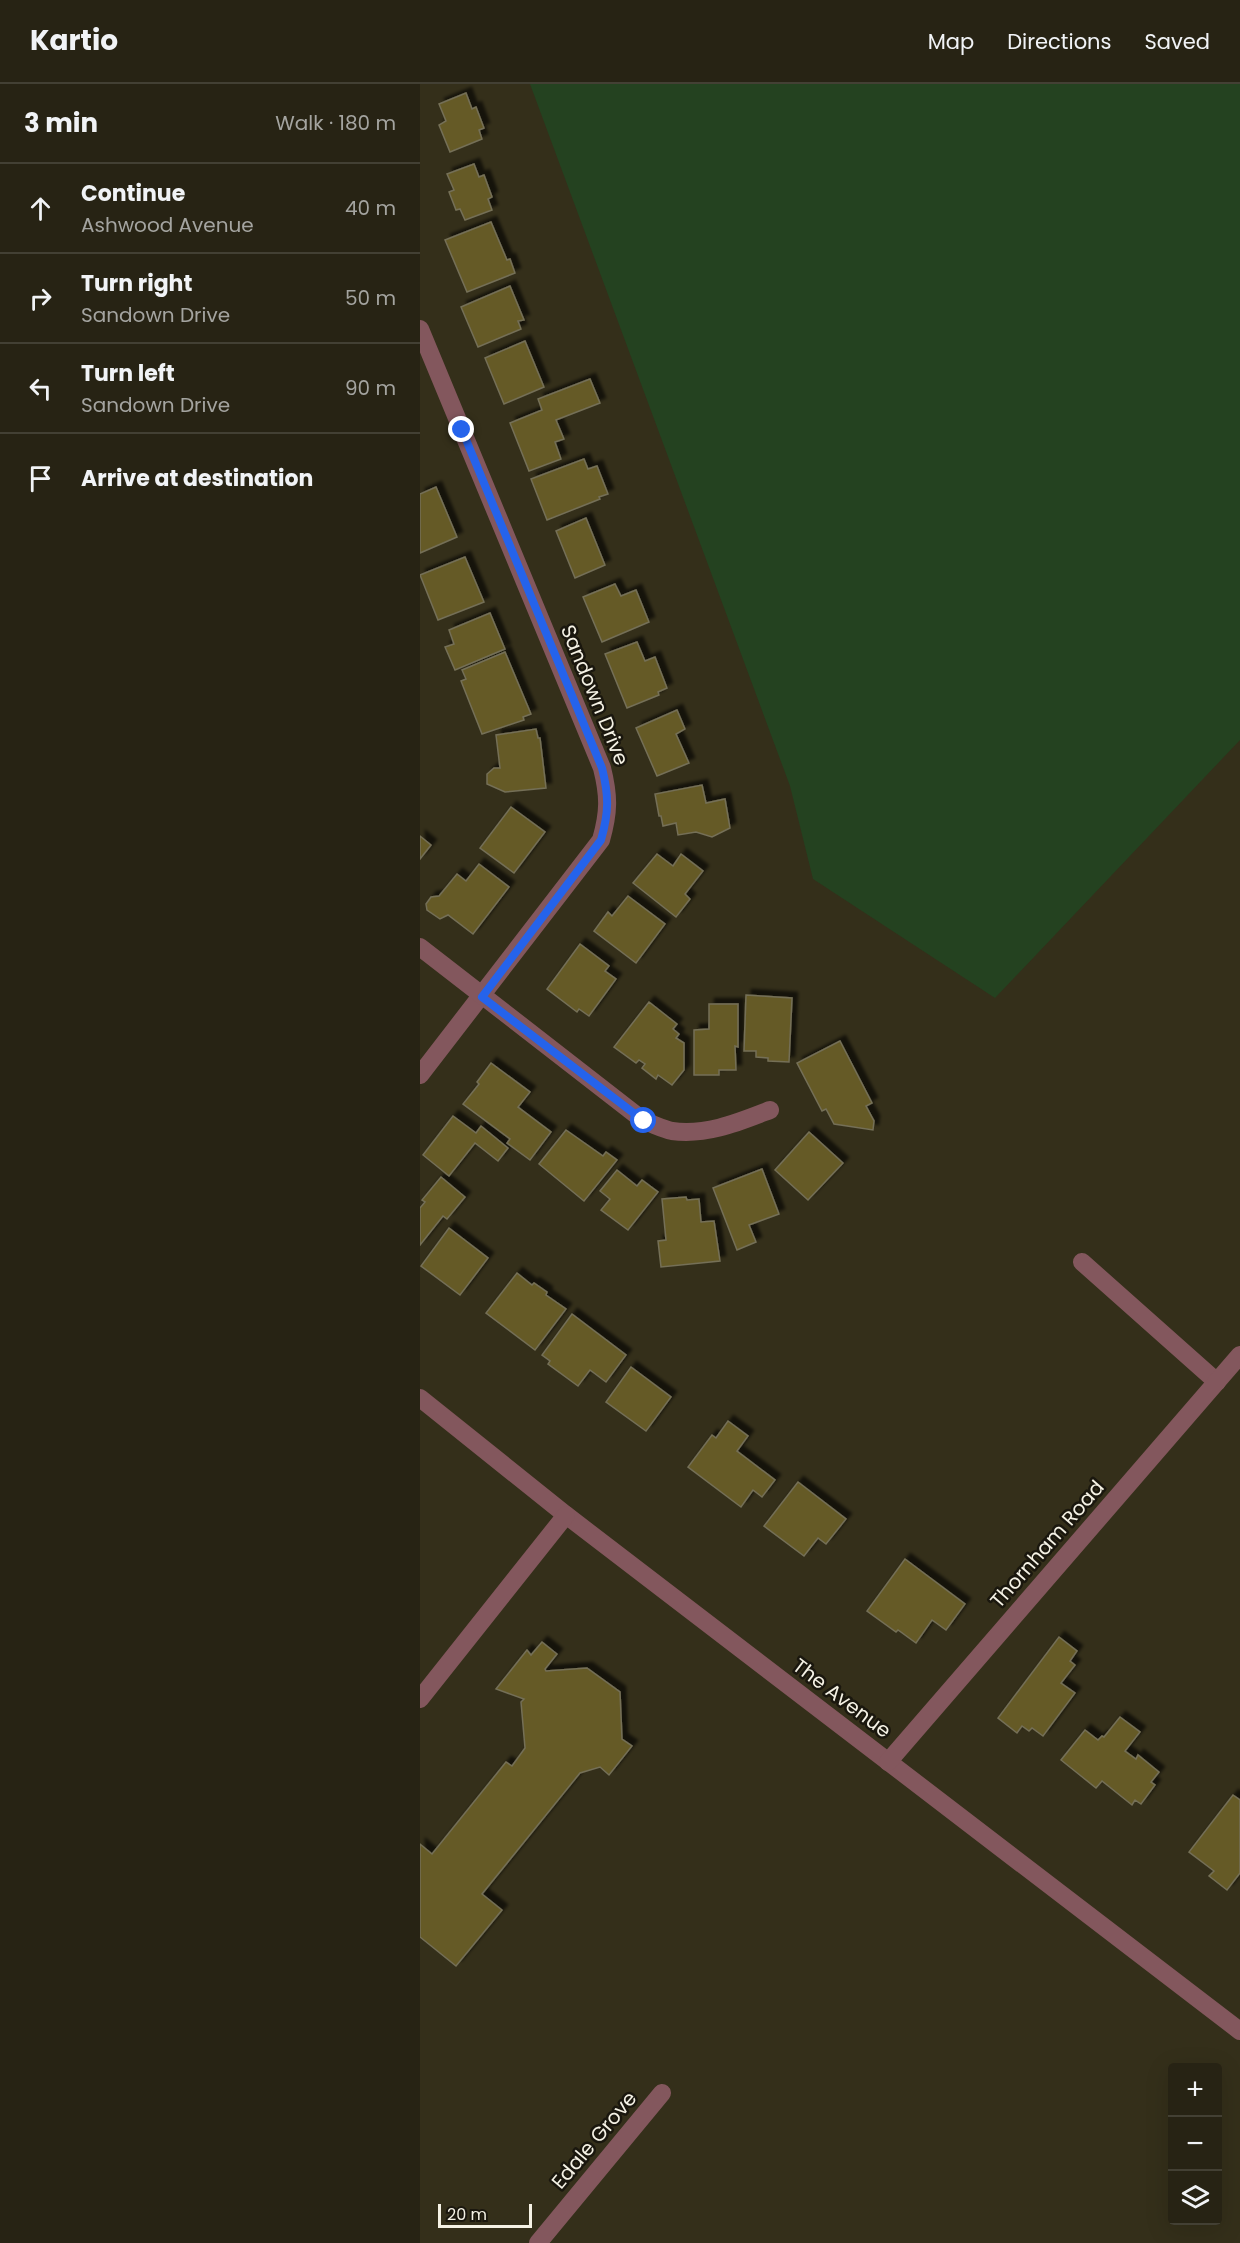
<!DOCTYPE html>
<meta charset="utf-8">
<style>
body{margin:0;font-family:Poppins,sans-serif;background:#2f2b1d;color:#f1f3f6}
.controls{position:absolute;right:18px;bottom:18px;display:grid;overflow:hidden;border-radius:6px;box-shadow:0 6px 24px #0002}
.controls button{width:54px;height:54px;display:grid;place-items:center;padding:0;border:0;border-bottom:2px solid #434034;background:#272314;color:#f1f3f6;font:30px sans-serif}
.scale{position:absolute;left:18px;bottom:15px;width:94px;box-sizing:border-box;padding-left:6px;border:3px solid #f5f2e5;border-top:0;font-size:16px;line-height:21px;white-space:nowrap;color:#f5f2e5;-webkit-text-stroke:4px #1a170e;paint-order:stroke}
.stop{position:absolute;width:18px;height:18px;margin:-14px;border:4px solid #2563eb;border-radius:50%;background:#fff}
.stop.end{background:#2563eb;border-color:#fff;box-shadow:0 2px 6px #0008}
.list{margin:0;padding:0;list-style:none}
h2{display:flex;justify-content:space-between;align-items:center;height:78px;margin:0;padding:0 24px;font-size:26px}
h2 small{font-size:20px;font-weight:400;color:#a4a4a0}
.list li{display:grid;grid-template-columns:39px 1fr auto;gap:18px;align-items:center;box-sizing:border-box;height:90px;padding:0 24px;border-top:2px solid #434034}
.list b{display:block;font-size:22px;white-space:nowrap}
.list p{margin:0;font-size:20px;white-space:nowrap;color:#a4a4a0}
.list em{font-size:20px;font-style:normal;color:#a4a4a0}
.icon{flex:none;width:33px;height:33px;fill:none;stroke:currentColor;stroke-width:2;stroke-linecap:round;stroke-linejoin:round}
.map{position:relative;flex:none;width:820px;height:2159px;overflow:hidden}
header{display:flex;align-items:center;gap:36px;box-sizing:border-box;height:84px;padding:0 30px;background:#272314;border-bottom:2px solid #434034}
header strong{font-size:28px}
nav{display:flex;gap:33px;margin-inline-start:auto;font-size:21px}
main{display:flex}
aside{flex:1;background:#272314}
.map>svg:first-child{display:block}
.green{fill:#244220}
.building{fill:#655a28;stroke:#746f57;stroke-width:1.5;filter:url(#shadow)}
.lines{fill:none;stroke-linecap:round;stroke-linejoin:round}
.minor{stroke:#83575d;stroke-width:18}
.route{stroke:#2563eb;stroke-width:8}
.labels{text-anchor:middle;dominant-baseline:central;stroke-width:5;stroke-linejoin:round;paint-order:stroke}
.street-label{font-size:20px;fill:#f5f2e5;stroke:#1a170e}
</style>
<header>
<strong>Kartio</strong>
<nav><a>Map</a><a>Directions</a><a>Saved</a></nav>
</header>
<main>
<aside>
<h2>3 min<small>Walk · 180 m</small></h2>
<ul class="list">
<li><svg class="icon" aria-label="ahead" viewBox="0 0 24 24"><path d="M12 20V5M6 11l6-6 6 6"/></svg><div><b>Continue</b><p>Ashwood Avenue</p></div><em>40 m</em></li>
<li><svg class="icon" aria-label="right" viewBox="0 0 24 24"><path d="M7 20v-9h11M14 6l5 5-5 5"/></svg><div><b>Turn right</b><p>Sandown Drive</p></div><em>50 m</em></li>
<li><svg class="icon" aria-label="left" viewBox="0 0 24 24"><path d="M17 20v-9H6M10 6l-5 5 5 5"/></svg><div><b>Turn left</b><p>Sandown Drive</p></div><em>90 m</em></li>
<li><svg class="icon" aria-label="arrive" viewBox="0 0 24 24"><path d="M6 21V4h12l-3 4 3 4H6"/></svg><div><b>Arrive at destination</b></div></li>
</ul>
</aside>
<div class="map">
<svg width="820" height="2159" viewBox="0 0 820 2159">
<defs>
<filter id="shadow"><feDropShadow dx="5.5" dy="-5.5" stdDeviation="1.5" flood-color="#0009"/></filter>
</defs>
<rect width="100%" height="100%" fill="#342f1a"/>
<path class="green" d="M110 0H820V656L575 914 393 795 370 702Z"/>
<g class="building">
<path d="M46 9 52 25 56 23 64 44 59 46 62 55 30 68 19 41 26 37 19 20Z"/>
<path d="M54 80 59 93 64 91 72 113 68 115 72 126 45 136 40 125 36 126 29 108 34 106 27 90Z"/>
<path d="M71 138 87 176 90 175 95 189 47 208 25 156Z"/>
<path d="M90 202 104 236 98 237 101 245 58 263 41 223Z"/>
<path d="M105 257 124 303 84 320 65 274Z"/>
<path d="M170 295 180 319 136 336 144 355 135 358 141 375 109 387 90 339 122 326 118 315Z"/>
<path d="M164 375 168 385 177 382 188 410 179 413 180 415 127 436 111 395Z"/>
<path d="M16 403 37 453 0 469V410Z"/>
<path d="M166 434 185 481 155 494 136 447Z"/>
<path d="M45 473 64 518 18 536 0 491Z"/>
<path d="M195 500 201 512 216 506 229 538 182 558 163 513Z"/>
<path d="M70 529 85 565 35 586 25 563 34 560 29 546Z"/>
<path d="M217 558 225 577 235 573 247 604 238 608 239 611 207 624 185 570Z"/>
<path d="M85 568 111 630 103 633 104 636 62 650 41 597 46 595 42 586Z"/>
<path d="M257 626 265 645 256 650 269 679 237 692 216 644Z"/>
<path d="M116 645 118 654H120L126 704 85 708 67 700V690L74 684H80L76 651Z"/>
<path d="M282 701 286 719 305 715 310 744 292 753 276 748 258 751 256 739 243 742 241 732H239L235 710Z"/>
<path d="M91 723 125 748 94 789 60 764Z"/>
<path d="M0 752 11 761 0 775Z"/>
<path d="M237 770 253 782 261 770 283 787 265 810 270 815 256 833 213 799Z"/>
<path d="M59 780 89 803 53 850 28 831 20 835 7 826 6 820 11 813 19 812 37 790 46 797Z"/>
<path d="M208 812 245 840 216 879 174 847 188 828 192 832Z"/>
<path d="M160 860 189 882 185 887 196 895 169 932 159 925 157 928 127 905Z"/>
<path d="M326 911 372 914 369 978 348 977V974L336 973V967H324Z"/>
<path d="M229 918 257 940 253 945 259 950 256 954 264 959V986L252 1001 238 991 236 995 222 984 225 980 219 976 216 979 194 963Z"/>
<path d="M289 920H318V963L315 962 316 986H299V991H274V946L289 945Z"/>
<path d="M420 957 452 1019 446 1022 454 1037 453 1046 414 1040 406 1025 402 1027 377 979Z"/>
<path d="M71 979 110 1008 98 1023 131 1048 110 1076 87 1059 90 1055 43 1020 59 1000 57 998Z"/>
<path d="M33 1032 56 1049 61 1042 88 1064 78 1077 55 1059 29 1092 3 1071Z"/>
<path d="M146 1046 183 1072 186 1068 197 1076 164 1117 119 1080Z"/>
<path d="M389 1048 423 1079 388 1116 355 1086Z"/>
<path d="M342 1085 359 1130 329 1141 336 1158 317 1166 293 1104Z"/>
<path d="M197 1086 217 1102 222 1096 238 1108 208 1146 181 1126 190 1115 180 1107Z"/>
<path d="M21 1093 45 1113 27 1135 23 1132 0 1161V1124L5 1118 2 1116Z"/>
<path d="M266 1113 267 1116 279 1115 281 1138 294 1137 300 1177 241 1183 238 1157 246 1156 242 1115Z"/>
<path d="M29 1144 68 1174 40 1211 1 1182Z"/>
<path d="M97 1189 112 1201 114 1199 127 1208 126 1211 146 1225 115 1266 66 1229Z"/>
<path d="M152 1230 206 1271 186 1298 170 1286 158 1302 128 1280 130 1277 122 1271Z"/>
<path d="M211 1283 251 1313 226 1347 186 1318Z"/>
<path d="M308 1337 328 1352 317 1367 355 1396 342 1413 333 1406 321 1423 268 1383 292 1351 296 1354Z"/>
<path d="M378 1398 426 1435 406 1460 398 1454 384 1472 344 1442Z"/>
<path d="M485 1475 545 1520 526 1546 512 1536 496 1559 478 1546 476 1548 447 1527Z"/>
<path d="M639 1553 657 1567 650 1577 655 1581 641 1599 655 1609 623 1652 612 1644 609 1647 602 1642 597 1649 578 1634Z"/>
<path d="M122 1558 137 1570 125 1585 126 1587 167 1584 200 1608 202 1655 212 1662 189 1691 180 1683 160 1689 62 1810 82 1826 36 1882 0 1853V1760L12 1770 86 1678 92 1682 105 1664 101 1618 104 1615 76 1605 107 1566 111 1571Z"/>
<path d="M700 1633 720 1648 705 1667 716 1675 718 1671 739 1688 731 1698 735 1701 721 1720 715 1716 712 1721 682 1697 676 1704 641 1676 665 1646 678 1656 682 1652 684 1653Z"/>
<path d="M813 1711 820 1716V1789L807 1806 789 1792 794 1787 769 1768Z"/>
</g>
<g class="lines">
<g class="minor">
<path d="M0 245 182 684C189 712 189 728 181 756L0 991"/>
<path d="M0 863 224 1037C233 1040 243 1045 252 1047 286 1052 319 1038 350 1026"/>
<path d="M662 1178 797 1298"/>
<path d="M0 1314 146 1431 820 1947"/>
<path d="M0 1615 146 1431"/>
<path d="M468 1678 820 1271"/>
<path d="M118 2159 242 2009"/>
</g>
</g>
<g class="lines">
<path class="route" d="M42 346 182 684C189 712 189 728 181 756L62 913 224 1037"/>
</g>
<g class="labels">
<g class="street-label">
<text transform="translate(175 611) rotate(68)">Sandown Drive</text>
<text transform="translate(627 1460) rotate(-49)">Thornham Road</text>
<text transform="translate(422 1614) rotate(37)">The Avenue</text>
<text transform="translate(174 2056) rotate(-50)">Edale Grove</text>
</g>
</g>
</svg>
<div class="controls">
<button>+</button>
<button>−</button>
<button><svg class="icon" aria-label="layers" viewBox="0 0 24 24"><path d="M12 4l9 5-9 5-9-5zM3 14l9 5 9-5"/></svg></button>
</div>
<div class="scale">20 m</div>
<div class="stop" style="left:224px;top:1037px"></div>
<div class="stop end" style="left:42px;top:346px"></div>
</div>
</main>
